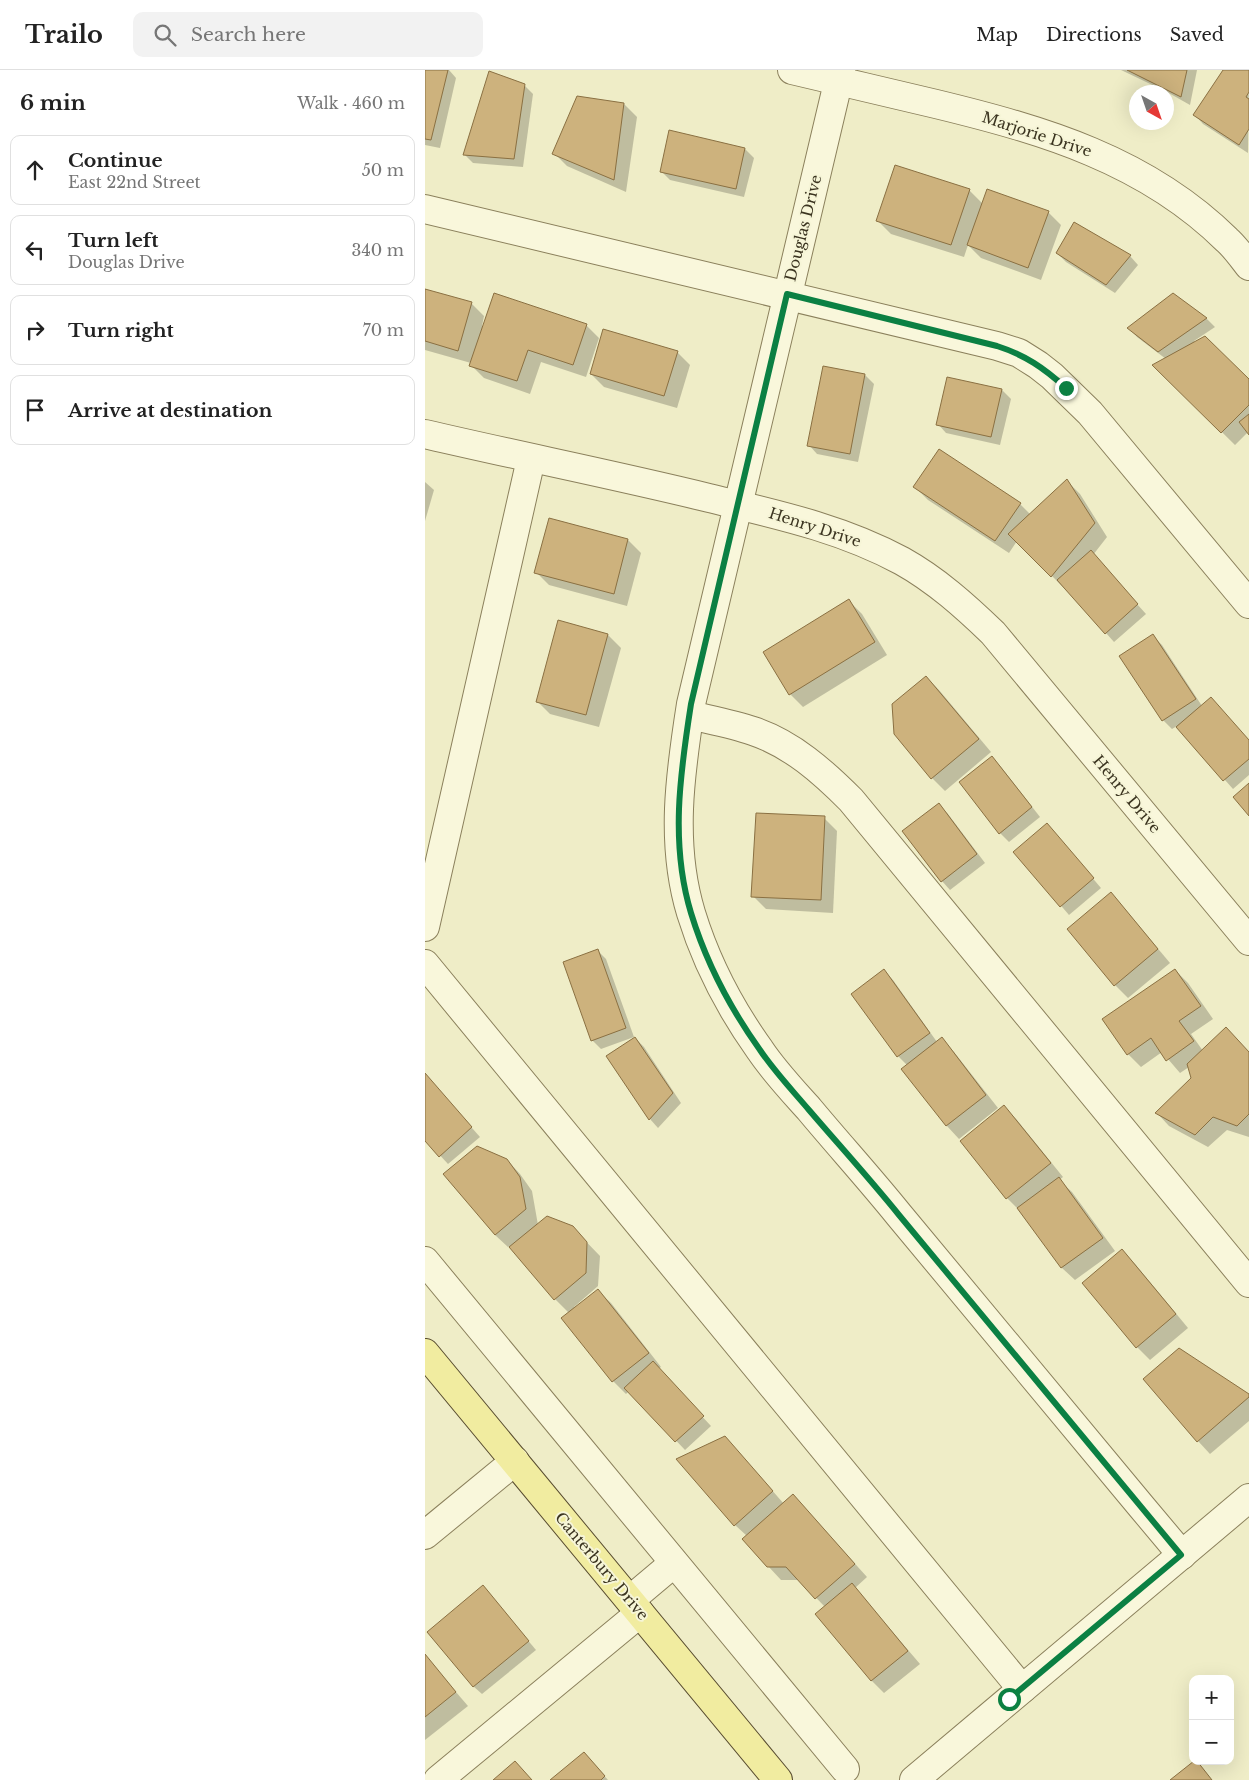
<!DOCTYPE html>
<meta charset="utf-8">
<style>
body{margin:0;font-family:"Libre Baskerville",serif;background:#f2f2f2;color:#222}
.controls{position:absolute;right:15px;bottom:15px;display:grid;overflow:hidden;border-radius:10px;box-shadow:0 5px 20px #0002}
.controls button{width:45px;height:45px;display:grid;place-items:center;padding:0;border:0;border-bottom:1px solid #e0e0e0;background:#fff;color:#222;font:25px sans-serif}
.compass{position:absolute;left:704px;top:15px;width:45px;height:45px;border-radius:50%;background:#fff;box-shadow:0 5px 20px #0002;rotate:140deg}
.stop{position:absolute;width:15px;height:15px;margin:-11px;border:4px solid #0b8043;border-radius:50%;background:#fff}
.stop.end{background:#0b8043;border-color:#fff;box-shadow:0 1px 5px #0008}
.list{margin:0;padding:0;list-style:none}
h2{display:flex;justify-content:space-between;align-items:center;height:65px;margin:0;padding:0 20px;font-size:21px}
h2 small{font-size:16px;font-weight:400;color:#767676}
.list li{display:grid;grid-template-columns:32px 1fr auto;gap:15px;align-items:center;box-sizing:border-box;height:70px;margin:0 10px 10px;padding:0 10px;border:1px solid #e0e0e0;border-radius:10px}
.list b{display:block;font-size:19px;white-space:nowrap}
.list p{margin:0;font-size:16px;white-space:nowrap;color:#767676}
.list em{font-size:16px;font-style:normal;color:#767676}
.icon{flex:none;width:28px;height:28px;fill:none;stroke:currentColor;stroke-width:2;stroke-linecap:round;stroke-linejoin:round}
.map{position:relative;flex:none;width:824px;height:1710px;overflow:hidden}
header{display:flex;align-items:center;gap:30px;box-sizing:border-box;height:70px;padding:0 25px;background:#fff;border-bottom:1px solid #e0e0e0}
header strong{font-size:24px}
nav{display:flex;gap:28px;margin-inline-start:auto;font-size:18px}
.search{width:350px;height:45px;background:#f2f2f2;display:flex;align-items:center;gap:12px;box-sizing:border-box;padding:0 18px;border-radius:10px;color:#767676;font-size:19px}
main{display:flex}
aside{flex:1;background:#fff}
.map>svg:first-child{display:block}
.shadow{fill:#0003}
.building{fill:#cdb27d;stroke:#8a7042}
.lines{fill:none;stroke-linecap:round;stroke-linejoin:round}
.minor-casing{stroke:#8b805c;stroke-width:30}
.major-casing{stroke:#594d30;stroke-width:30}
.minor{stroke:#f9f7db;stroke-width:28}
.major{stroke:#f1eca0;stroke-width:28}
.route{stroke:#0b8043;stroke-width:6}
.labels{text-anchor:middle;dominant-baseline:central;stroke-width:4;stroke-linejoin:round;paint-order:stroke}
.street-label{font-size:15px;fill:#3b3420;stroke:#f6f5d7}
</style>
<header>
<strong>Trailo</strong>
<div class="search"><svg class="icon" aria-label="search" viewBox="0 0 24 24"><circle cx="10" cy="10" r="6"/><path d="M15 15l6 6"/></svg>Search here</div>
<nav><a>Map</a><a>Directions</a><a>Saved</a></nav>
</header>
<main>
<aside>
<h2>6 min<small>Walk · 460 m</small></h2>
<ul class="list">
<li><svg class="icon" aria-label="ahead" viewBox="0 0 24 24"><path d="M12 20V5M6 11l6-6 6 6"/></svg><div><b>Continue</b><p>East 22nd Street</p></div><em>50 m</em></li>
<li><svg class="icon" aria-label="left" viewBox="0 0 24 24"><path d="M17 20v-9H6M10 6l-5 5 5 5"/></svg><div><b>Turn left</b><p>Douglas Drive</p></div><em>340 m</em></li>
<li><svg class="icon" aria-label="right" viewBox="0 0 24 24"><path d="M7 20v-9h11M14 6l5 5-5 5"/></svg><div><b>Turn right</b></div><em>70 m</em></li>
<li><svg class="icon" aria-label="arrive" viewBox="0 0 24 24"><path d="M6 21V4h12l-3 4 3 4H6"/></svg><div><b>Arrive at destination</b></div></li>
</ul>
</aside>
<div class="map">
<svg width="824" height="1710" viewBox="0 0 824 1710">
<rect width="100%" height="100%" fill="#efedc7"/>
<g class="shadow">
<path d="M0 0H24L31 8 15 78 0 75Z"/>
<path d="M696 0H772L765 35 742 22Z"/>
<path d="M799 0H824L823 83 778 54 770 45Z"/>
<path d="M99 15 108 24 98 97 48 93 39 84Z"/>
<path d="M199 34 212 47 201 122 142 96 129 83Z"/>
<path d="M320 79 329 88 319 127 245 110 236 101Z"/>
<path d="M544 120 558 134 623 142 636 155 616 210 556 188 543 175 539 187 466 164 453 151Z"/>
<path d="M632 183 705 186 713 195 690 223 641 192Z"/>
<path d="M0 220 46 233 59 246 57 256 59 257 161 255 174 268 161 307 116 292 105 324 59 308 46 295V293L0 280Z"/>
<path d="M781 248 790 257 769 271 770 273 824 311V363L823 362 810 375 729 295 741 289 712 267 704 258Z"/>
<path d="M252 282 265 295 252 338 179 317 166 304Z"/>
<path d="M399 297 440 305 449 314 433 392 392 384 384 375Z"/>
<path d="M523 308 577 320 586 329 575 375 521 363 513 354Z"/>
<path d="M642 411 655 424 682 467 668 485 721 544 689 572 641 518 640 519 592 471 584 483 503 430 490 417 595 434 606 445Z"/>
<path d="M0 412 9 420 0 451Z"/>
<path d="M125 450 203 470 216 483 202 536 124 515 111 502Z"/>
<path d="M424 531 437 544 462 585 378 637 365 624Z"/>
<path d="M183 565 196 578 174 657 125 644 112 631Z"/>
<path d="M728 566 737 575 777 636 824 671V705L808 719 752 656 747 659 738 650 696 587Z"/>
<path d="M501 607 514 620 566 682 520 721 507 708Z"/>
<path d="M567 688 576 697 615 747 584 772 575 763Z"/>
<path d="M514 735 523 744 560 793 525 820 517 811Z"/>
<path d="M399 748 412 761 408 843 341 839 328 826Z"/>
<path d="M630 764 676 818 644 845 590 782Z"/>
<path d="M686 824 698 837 745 893 703 928 690 915Z"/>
<path d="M172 880 181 889 209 967 176 979 167 970Z"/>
<path d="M750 900 763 913 788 949 766 964 778 981 824 983V1067L802 1060 783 1077 744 1056 732 1043 768 1009 764 997 755 1003 737 982 716 997 703 984Z"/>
<path d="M459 901 468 910 512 972 517 969 529 982 573 1038 534 1069 522 1056 478 999 482 995 473 986Z"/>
<path d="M210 968 219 977 256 1033 233 1058 225 1049 183 986Z"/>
<path d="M0 1005 55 1067 23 1094 0 1069Z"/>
<path d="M579 1037 592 1050 638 1107 634 1110 647 1122 690 1181 650 1210 637 1198 595 1141 582 1128 537 1071Z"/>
<path d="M82 1090 95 1104 107 1121 113 1155 147 1157 175 1186 173 1216 149 1237 150 1238 173 1221 186 1233 236 1297 233 1299 286 1356 260 1380 204 1321 201 1324 188 1311 138 1248 144 1243 130 1229 85 1176 83 1177 70 1165Z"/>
<path d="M697 1181 710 1194 763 1258 725 1290 712 1277Z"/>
<path d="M824 1326V1351L785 1384 773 1371Z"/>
<path d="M312 1380 359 1434 368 1425 442 1507 430 1518 495 1594 459 1623 446 1610 400 1537 374 1510H356L343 1496 322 1466 310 1455Z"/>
<path d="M66 1526 111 1580 57 1624 48 1616Z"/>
<path d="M0 1586 43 1636 0 1670Z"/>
<path d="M167 1692 183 1710H127Z"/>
</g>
<g class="building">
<path d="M0 0H23L6 70 0 69Z"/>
<path d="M702 0H762L756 27Z"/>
<path d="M798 0H824V22L821 27 824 29V59L814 75 768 45Z"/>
<path d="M64 1 100 14 89 89 38 85Z"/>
<path d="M152 26 199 33 189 110 127 84Z"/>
<path d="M244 60 320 78 311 119 235 102Z"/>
<path d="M470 95 545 119 526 175 451 151Z"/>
<path d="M562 119 624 141 603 198 542 175Z"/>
<path d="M649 152 706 185 681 215 631 183Z"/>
<path d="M0 219 47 232 33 281 0 271Z"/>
<path d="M69 223 162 254 148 295 103 280 92 311 44 296Z"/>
<path d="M748 223 782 248 733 282 702 258Z"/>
<path d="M178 259 253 281 239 326 165 304Z"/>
<path d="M780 266 824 309V335L796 363 727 295Z"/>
<path d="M398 296 440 304 425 384 382 376Z"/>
<path d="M522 307 577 319 566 367 511 355Z"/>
<path d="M824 344V365L814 352Z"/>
<path d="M514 379 596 433 570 471 488 417Z"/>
<path d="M642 409 670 453 626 507 583 464Z"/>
<path d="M124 448 203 469 189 524 109 503Z"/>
<path d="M666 480 713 534 680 564 632 510Z"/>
<path d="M424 529 450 572 364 625 338 582Z"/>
<path d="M133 550 183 564 161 645 111 632Z"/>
<path d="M728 564 771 629 737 651 694 586Z"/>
<path d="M501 606 554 669 506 709 469 664 467 634Z"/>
<path d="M786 627 824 670V689L798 711 751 657Z"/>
<path d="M567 686 607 737 574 764 534 712Z"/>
<path d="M824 713V746L808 727Z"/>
<path d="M514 733 552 784 516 812 477 761Z"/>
<path d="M331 743 400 746 396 830 326 827Z"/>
<path d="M622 753 669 808 635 837 588 782Z"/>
<path d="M686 822 733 879 689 916 642 859Z"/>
<path d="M173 879 201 958 166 971 138 892Z"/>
<path d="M459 899 505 963 472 987 426 924Z"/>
<path d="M750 899 776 936 754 951 769 971 741 991 726 968 702 985 677 949Z"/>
<path d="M801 957 824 982V1044L812 1056 788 1047 770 1065 730 1043 766 1008 762 994Z"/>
<path d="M210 967 248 1023 224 1050 181 986Z"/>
<path d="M517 967 561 1025 521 1056 476 999Z"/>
<path d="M0 1003 47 1057 14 1087 0 1071Z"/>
<path d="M579 1035 626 1093 581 1129 535 1071Z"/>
<path d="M52 1076 82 1089 95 1107 101 1139 70 1165 18 1104Z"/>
<path d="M634 1107 678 1168 636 1198 592 1138Z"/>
<path d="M122 1146 148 1156 162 1172 161 1203 129 1230 84 1177Z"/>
<path d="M697 1179 751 1244 711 1278 657 1213Z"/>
<path d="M173 1219 224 1283 187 1312 136 1248Z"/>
<path d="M754 1278 824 1324V1327L772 1372 718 1309Z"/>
<path d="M228 1291 279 1346 250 1372 199 1318Z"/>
<path d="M300 1366 348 1421 309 1456 251 1389Z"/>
<path d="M368 1424 430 1494 390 1529 361 1497H342L317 1469Z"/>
<path d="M427 1513 483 1581 446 1611 390 1544Z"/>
<path d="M58 1515 104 1571 48 1617 2 1562Z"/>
<path d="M0 1584 31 1622 0 1647Z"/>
<path d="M159 1682 180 1706 176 1710H125Z"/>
<path d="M90 1691 107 1710H68Z"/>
<path d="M769 1691H772L787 1710H745Z"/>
</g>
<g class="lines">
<defs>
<g id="minor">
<path d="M367 0C415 11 463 23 511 34 618 60 721 90 802 170 810 177 817 187 824 196"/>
<path d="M416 0 266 634C255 704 245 774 266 843 281 892 305 938 335 980 349 1001 367 1020 384 1039 414 1075 445 1109 474 1145 568 1258 662 1372 757 1485"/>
<path d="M0 139 572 276 594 283 613 295 627 306 665 343 824 534"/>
<path d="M0 364C94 386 190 405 284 428 350 444 416 458 477 491 511 510 540 536 568 563L824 871"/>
<path d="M265 645C286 650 308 654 328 661 367 674 398 702 426 730L824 1213"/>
<path d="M0 857 106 389"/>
<path d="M0 894 597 1619"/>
<path d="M0 1191 420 1699"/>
<path d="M0 1465 90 1391"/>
<path d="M205 1530 249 1493"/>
<path d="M13 1710 215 1543"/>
<path d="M489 1710 824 1428"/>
</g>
<path id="major" d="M0 1283 353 1710"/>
</defs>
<use href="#minor" class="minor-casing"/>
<use href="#major" class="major-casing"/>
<use href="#minor" class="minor"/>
<use href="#major" class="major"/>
</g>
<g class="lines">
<path class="route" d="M584 1629 756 1485C662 1372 568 1258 474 1145 445 1109 414 1075 384 1040 367 1020 349 1001 335 980 305 938 281 892 266 843 245 774 255 704 266 634L362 224 572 276C600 285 619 298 641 318"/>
</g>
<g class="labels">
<g class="street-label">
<text transform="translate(612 64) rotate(18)">Marjorie Drive</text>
<text transform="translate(378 158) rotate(-76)">Douglas Drive</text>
<text transform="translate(390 457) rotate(18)">Henry Drive</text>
<text transform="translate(702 724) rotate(50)">Henry Drive</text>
<text transform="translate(177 1496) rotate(50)">Canterbury Drive</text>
</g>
</g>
</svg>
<div class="controls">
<button>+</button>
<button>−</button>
</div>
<svg class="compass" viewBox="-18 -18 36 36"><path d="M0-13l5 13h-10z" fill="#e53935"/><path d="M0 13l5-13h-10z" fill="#767676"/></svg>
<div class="stop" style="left:584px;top:1629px"></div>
<div class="stop end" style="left:641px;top:318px"></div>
</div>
</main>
